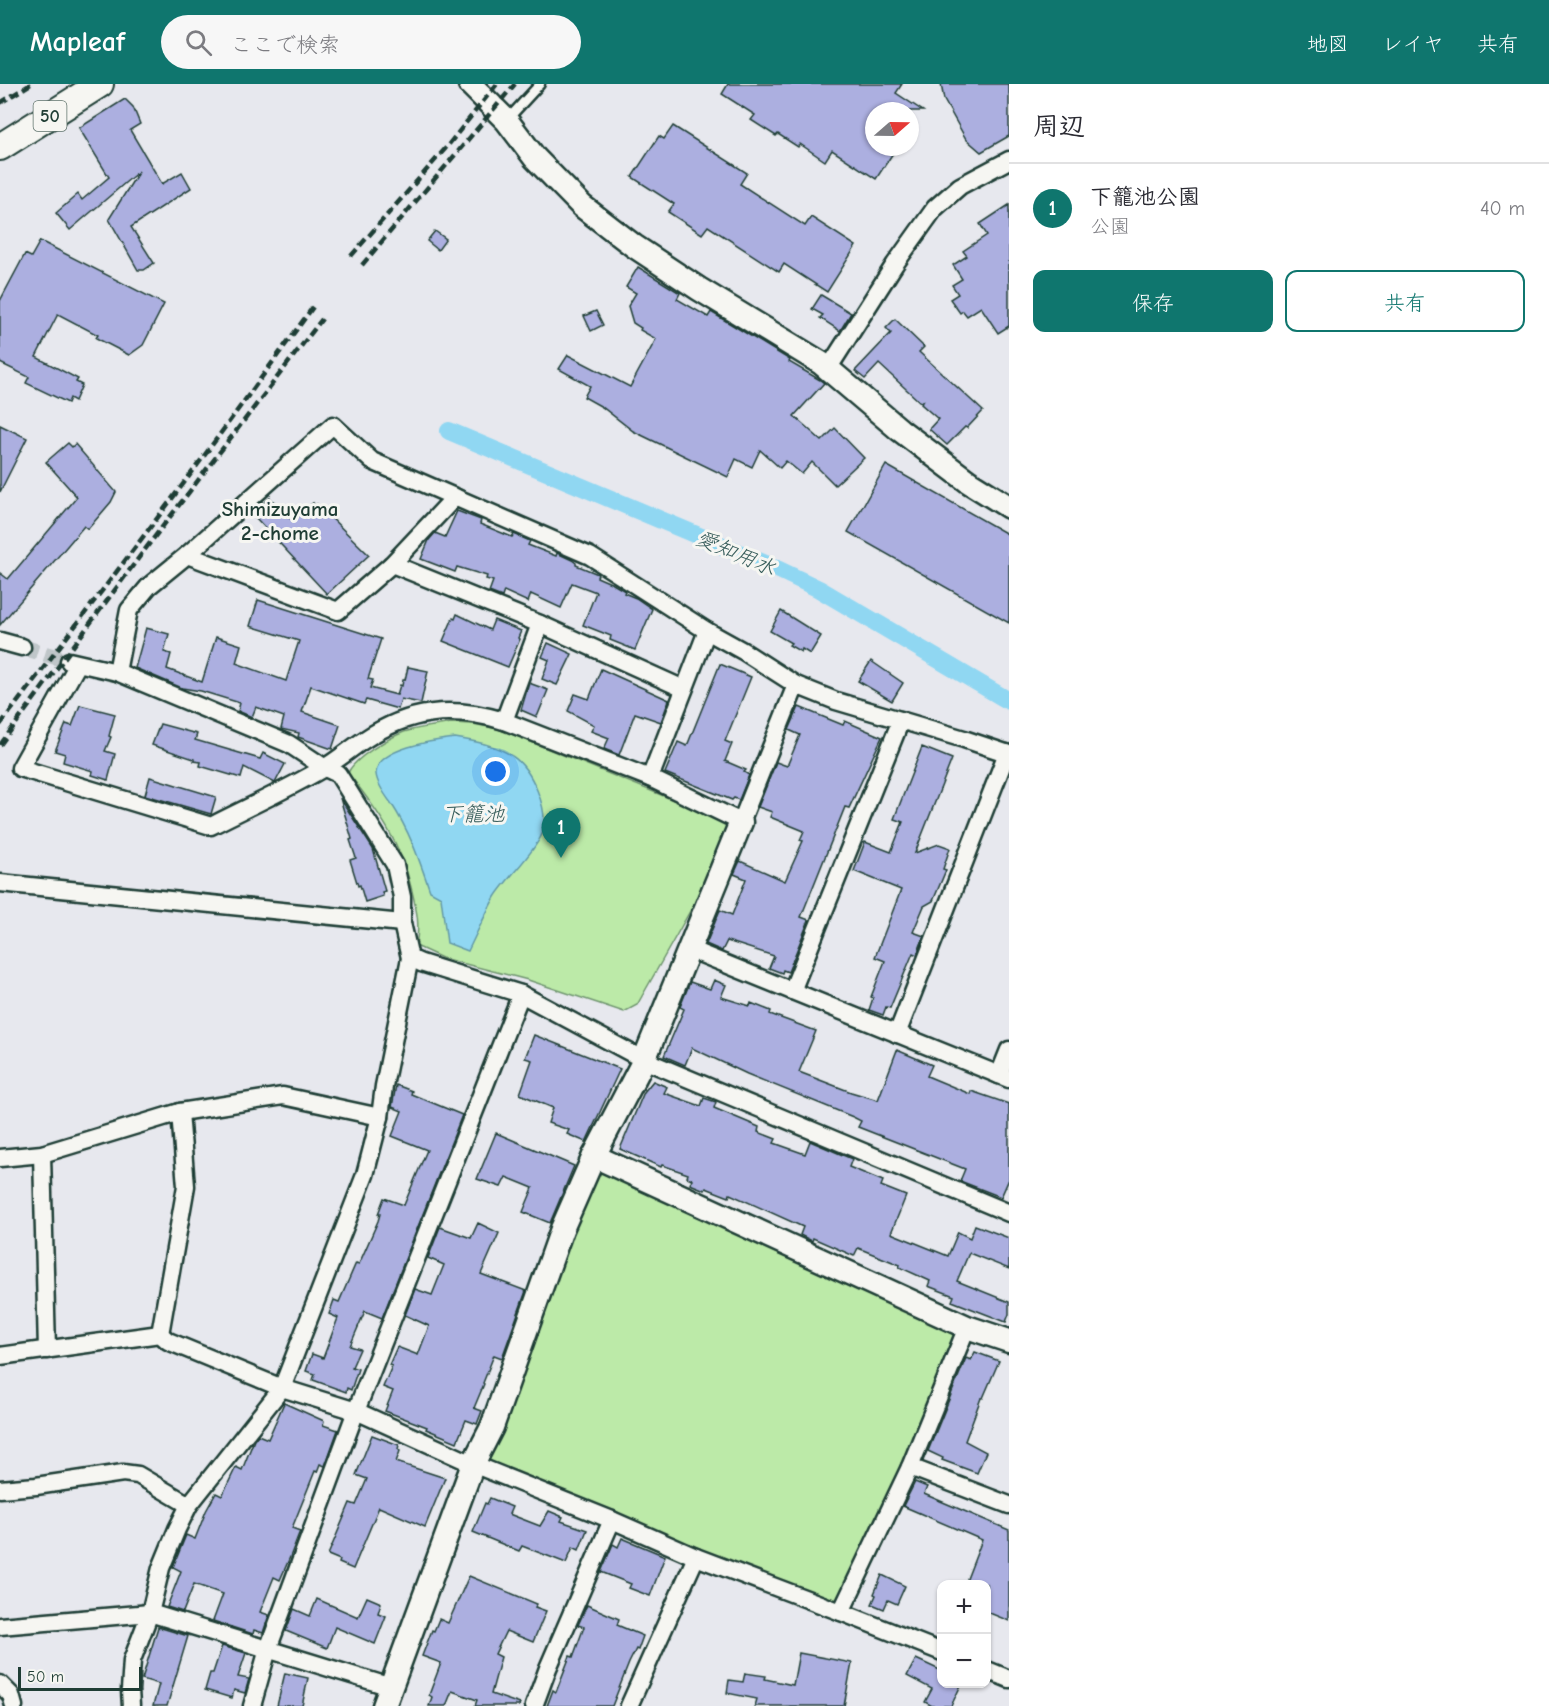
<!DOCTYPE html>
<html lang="ja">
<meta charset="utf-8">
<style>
body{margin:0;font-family:"Comic Neue","Klee One",sans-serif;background:#f7f7f7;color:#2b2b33}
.controls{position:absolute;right:18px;bottom:18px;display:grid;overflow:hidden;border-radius:12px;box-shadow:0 2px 4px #0004}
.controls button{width:54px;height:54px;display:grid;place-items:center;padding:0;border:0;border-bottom:2px solid #e1e1e2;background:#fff;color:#2b2b33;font:30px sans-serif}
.compass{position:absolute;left:865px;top:18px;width:54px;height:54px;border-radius:50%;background:#fff;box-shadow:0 2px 4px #0004;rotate:70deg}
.scale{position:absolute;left:18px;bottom:15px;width:124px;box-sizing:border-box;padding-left:6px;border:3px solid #1f3d34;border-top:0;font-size:16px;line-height:21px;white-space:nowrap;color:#1f3d34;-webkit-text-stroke:4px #f6f6f2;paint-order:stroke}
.you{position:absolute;left:496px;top:688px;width:21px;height:21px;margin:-15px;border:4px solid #fff;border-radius:50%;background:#1a73e8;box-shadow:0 0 0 9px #1a73e833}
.badge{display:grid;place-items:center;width:39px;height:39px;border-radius:50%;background:#0f766e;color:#fff;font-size:20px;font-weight:700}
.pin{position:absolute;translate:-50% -50px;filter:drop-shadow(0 2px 3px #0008)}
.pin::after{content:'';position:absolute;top:32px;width:21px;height:18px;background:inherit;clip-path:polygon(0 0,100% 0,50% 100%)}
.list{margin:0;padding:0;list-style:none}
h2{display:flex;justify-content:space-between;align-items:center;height:78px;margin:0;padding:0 24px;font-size:26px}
h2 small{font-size:20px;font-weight:400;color:#7c7c81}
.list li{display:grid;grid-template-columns:39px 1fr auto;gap:18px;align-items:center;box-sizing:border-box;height:90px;padding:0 24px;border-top:2px solid #e1e1e2}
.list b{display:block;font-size:22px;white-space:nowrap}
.list p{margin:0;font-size:20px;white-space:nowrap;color:#7c7c81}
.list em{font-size:20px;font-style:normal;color:#7c7c81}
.actions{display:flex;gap:12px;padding:18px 24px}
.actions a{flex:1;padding:14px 0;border:2px solid #0f766e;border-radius:12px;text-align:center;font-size:21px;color:#0f766e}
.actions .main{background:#0f766e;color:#fff}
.icon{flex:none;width:33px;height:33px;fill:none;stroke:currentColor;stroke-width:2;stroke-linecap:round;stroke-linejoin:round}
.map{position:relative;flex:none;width:1009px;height:1622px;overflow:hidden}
header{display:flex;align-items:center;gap:36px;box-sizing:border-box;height:84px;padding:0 30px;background:#0f766e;color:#fff}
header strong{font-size:28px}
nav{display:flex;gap:33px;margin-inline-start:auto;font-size:21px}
.search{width:420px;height:54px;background:#f7f7f7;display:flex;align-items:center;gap:15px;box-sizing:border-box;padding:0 21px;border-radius:33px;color:#7c7c81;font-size:22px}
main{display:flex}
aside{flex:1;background:#fff}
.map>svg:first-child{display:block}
.green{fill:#bceaa8;stroke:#6e946e;stroke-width:1.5}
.water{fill:#90d7f2;stroke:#6399a6;stroke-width:1.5}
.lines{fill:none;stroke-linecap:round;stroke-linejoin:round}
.canal{stroke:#90d7f2;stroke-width:18}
.building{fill:#acafe0;stroke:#1f3d34;stroke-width:1.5}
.street-tunnel{stroke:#bfc6c9;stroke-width:16;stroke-dasharray:16 8;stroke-linecap:butt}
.lane-casing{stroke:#1f3d34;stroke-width:13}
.street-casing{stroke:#1f3d34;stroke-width:21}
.secondary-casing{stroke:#1f3d34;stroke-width:27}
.primary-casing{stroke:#1f3d34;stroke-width:30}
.lane{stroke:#f6f6f2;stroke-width:8}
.street{stroke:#f6f6f2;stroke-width:16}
.secondary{stroke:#f6f6f2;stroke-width:22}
.primary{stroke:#f6f6f2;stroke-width:26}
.rail{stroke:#1f3d34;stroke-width:4.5;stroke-dasharray:9 4.5;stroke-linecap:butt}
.labels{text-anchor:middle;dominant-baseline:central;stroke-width:6;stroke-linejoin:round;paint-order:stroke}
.shield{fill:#f6f6f2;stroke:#60746d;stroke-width:1.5}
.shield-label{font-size:18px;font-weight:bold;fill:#1f3d34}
.neighbourhood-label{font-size:21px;font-weight:bold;fill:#1f3d34;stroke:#f6f6f2}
.water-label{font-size:21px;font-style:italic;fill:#365c5a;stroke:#f6f6f2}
</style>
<header>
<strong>Mapleaf</strong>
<div class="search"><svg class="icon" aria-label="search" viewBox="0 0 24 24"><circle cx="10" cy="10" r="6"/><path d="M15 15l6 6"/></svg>ここで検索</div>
<nav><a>地図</a><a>レイヤ</a><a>共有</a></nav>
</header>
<main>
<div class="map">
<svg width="1009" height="1622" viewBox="0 0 1009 1622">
<rect width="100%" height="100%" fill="#e7e8ee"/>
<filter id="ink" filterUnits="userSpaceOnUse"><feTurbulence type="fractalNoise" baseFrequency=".0167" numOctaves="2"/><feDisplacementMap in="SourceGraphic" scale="12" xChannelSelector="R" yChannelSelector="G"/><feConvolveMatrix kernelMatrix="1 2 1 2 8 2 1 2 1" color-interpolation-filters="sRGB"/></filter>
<g filter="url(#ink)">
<g class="green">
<path d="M451 639 473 640 499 645 730 739 734 749 637 921 624 928 528 896 442 874 416 862C420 840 417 828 412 807 401 758 378 727 348 689 354 674 389 654 404 648 419 643 436 642 451 639Z"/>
<path d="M594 1072 967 1243 841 1528 473 1380Z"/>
</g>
<path class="water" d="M455 654C474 657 496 661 512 672 532 685 550 727 542 750 535 768 507 794 495 813 485 830 477 849 468 867L447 859 441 813 430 807C419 775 410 748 391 719 385 711 377 700 376 690 375 664 437 656 455 654Z"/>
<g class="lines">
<path class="canal" d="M449 347 775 484 819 505 1009 617"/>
</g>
<g class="building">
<path d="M728 0H902L896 9 923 27H874V63H897L876 95 832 66 825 77 800 60 798 63 778 50 776 52 751 36 755 31 722 10Z"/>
<path d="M941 0H1009V52L981 68 966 55 944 16Z"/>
<path d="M125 15 133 23 140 40 130 46 162 100 182 88 191 104 131 143 154 179 144 186H138L109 135 139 87 70 146 56 129 78 110 82 116 109 93 79 44Z"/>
<path d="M673 42 747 89 740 100 805 142 811 133 856 162 827 208 784 180 779 188 708 142 702 150 668 128 674 120 632 93 659 52 664 55Z"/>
<path d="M1009 121V242L998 249 981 223 967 232 963 227 960 229 950 215 958 210 952 201 962 195 953 181 967 172 963 167 987 151 980 140Z"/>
<path d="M435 147 446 155 438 166 427 157Z"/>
<path d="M40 157 164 220 143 261 129 271 96 254 98 251 58 230 36 273 78 295 76 298 82 301 75 317 70 314 68 319 26 299 29 293 0 279V217L25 170 31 173Z"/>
<path d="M638 183 680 209 677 215 708 233 711 228 790 276 789 278 820 296 824 299 794 332 822 357 835 344 864 374 835 401 812 378 802 390 786 377 780 384 760 366 752 383 736 375 728 393 633 347 602 323 584 313 590 302 559 285 568 271 630 303 656 255 640 246 641 244 633 239 628 222 636 209 626 203Z"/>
<path d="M821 211 851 229 840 247 820 234 823 231 812 225Z"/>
<path d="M596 227 603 241 591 247 584 232Z"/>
<path d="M895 235 924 263 919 268 983 327 967 344 965 343 947 361 929 345 938 335 921 320 923 317 920 318 879 280 865 295 855 287 891 249 886 244Z"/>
<path d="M0 341 27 354 0 408Z"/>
<path d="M68 359 72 363 75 360 116 408 111 418 88 445 84 442 0 541V489L8 495 77 413 46 378Z"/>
<path d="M886 381 1009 451V539L848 448Z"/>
<path d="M270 414 293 437 313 419 315 422 317 420 369 471 327 510 255 433 263 425 260 422Z"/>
<path d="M457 427 481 436 480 440 512 453 514 450 530 457 528 461 556 472 557 469 572 476 576 479V481L598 490 597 493 613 500 625 507 624 509 636 514 652 525 635 566 610 556 611 552 583 541 596 508 572 499 561 524 531 510 528 518 504 507 502 513 489 508 493 497 486 495 487 492 457 483 455 488 421 475 429 456 435 449 445 453Z"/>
<path d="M258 516 381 555 368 595 373 596 370 604 397 611 400 601 402 602 403 596H405L408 583 428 587 421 619 401 615 398 625 366 616 364 620 311 602 302 628 340 641 332 665 298 653 299 649 281 645 284 633 256 623 252 633 238 627 240 619 201 607 182 604 135 584 146 544 169 550 164 568 171 570 167 585 202 598 216 553 241 561 236 579 286 597 299 557 250 542Z"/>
<path d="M781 527 821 552 810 570 802 565 801 568 789 561 791 559 770 547Z"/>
<path d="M457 530 490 546 494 536 521 547 518 554 520 555 508 583 443 557 453 534 455 535Z"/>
<path d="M548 559 572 570 557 601 542 595 549 576 542 573Z"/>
<path d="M871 577 903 599 892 617 858 597Z"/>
<path d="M720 580 751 593 725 657 732 660 725 677 746 686 744 688 749 691 739 716 734 714 732 716 665 689 678 658 687 662Z"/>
<path d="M601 585 669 616 661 638 635 629 619 671 604 665 609 654 591 647 594 641 568 627 575 610 589 615Z"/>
<path d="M529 599 548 606 537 633 521 626Z"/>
<path d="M80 621 115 630 109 652 111 653 105 667 115 670 108 696 92 691 93 687 63 678 65 670 55 667 66 640 72 642Z"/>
<path d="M799 623 843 641 845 637 882 653 849 724 845 723 801 833 809 836 788 888 783 886 782 889 769 884 774 872 727 857 722 867 706 860 720 826 732 831 746 795 734 790 740 777 785 797 803 757 800 756 804 747 770 733 772 728 758 723 776 678 787 682 800 651 789 646Z"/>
<path d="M160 640 197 650 195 656 260 675 263 669 285 680 275 699 244 683 241 694 200 682 201 678 194 677V675L152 661Z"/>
<path d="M922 663 952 675 915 769 939 760 950 764 943 785 946 786 933 817 924 822 913 848 924 852 917 871 913 869 890 924 886 923 883 931 869 926 873 914 871 913 885 877 875 873 901 806 854 787 865 758 891 768 903 738 894 735Z"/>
<path d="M150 693 216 713 211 730 145 711Z"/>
<path d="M340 714 373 765 385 807 382 808 383 812 365 818 360 801 358 802 350 776 356 774 350 756 352 755Z"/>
<path d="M714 896 726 901 721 913 750 922 751 919 771 927 770 930 816 947 799 988 851 1008 878 1016 897 966 932 981 927 992 970 1010 971 1007 1009 1020V1095L1001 1113 960 1097 965 1085 858 1043 861 1037 853 1033 747 990 692 964 685 981 664 972 684 925 680 923 690 898 710 905Z"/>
<path d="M534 951 620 985 586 1058 567 1050 569 1046 548 1039 553 1024 520 1010 532 976 525 974Z"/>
<path d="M653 997 667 1003 664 1009 701 1022 704 1014 716 1018 714 1024 759 1043 758 1048 776 1055 774 1059 805 1070 810 1057 852 1075 849 1083 883 1097 881 1102 906 1112 891 1149 948 1172 958 1148 970 1154 975 1141 1009 1154V1185L969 1169 957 1197 1009 1218V1230L1006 1238 952 1217 954 1212 928 1202 930 1197 899 1183 900 1181 858 1164 854 1172 813 1154 812 1157 800 1151 803 1143 730 1110 729 1113 706 1104 705 1106 690 1100 692 1095 687 1093 688 1090 662 1081 661 1083 620 1065 644 1008Z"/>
<path d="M396 1001 412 1007 411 1010 462 1031 382 1234 365 1227 350 1262 360 1265 352 1283 358 1285 351 1306 347 1304 346 1308 313 1296 315 1290 306 1287 312 1270 323 1274 338 1234 329 1230 334 1216 339 1218 356 1179 359 1180 378 1137 380 1130H378L384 1114 404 1121 427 1066 392 1052 402 1027 392 1023Z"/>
<path d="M496 1049 574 1082 550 1139 523 1128 533 1104 506 1093 501 1103 477 1095Z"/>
<path d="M478 1139 499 1149 481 1190 526 1207 502 1274 494 1271 483 1299 484 1300 474 1324 482 1327 477 1340 466 1336 457 1358 426 1345 427 1343 385 1327 393 1307 383 1303 392 1282 389 1281 397 1263 418 1271 429 1242 405 1231 415 1205 432 1211 444 1181 428 1174 440 1143 471 1154Z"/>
<path d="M975 1268 999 1277 983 1314H981L965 1357 986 1368 977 1389 942 1376 943 1374 928 1367 966 1274 971 1276Z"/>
<path d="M284 1319 324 1337 323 1341 338 1346 325 1382 320 1380 317 1388 315 1387 292 1444 300 1447 290 1473 280 1496 274 1493 260 1528 269 1531 263 1549 254 1546 253 1550 213 1537 223 1510 194 1500 183 1528 167 1523 181 1487 173 1483 186 1451 195 1455 206 1427 216 1409 222 1412 236 1383 242 1386 254 1356 258 1351 268 1355Z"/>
<path d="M372 1351 399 1361 398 1365 400 1367 396 1378 445 1394 425 1443 379 1423 353 1485 339 1479 340 1476 328 1471 350 1419 356 1421 367 1395 356 1391Z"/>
<path d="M915 1398 927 1403 924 1410 1009 1446V1537L987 1528V1500H965L982 1456 903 1422Z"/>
<path d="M490 1414 512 1423 509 1430 540 1442 549 1427 563 1433 561 1437 587 1446 579 1466 573 1463 566 1479 522 1462 519 1467 473 1448 485 1419 487 1420Z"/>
<path d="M622 1454 665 1472 650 1512 629 1504 631 1500 601 1488 613 1460 618 1463Z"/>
<path d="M882 1491 905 1502 897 1520 888 1516 884 1525 872 1520 876 1511 874 1510Z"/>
<path d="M469 1492 537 1520 535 1523 546 1527 533 1558 506 1547 495 1570 501 1573 491 1610 520 1620 519 1622H475L477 1616 452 1607 446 1622H429L432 1613 429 1611 441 1579 422 1572 432 1546 434 1547 439 1535 448 1539Z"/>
<path d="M367 1513 381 1519 378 1529 386 1532 375 1560 335 1543 327 1564 286 1547 294 1525 310 1532 317 1515 358 1533Z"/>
<path d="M587 1521 619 1535 617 1541 643 1552 638 1566 636 1565 629 1579 612 1622H547L553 1606 556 1608 570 1572 573 1573 584 1543 578 1541Z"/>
<path d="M158 1543 188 1552 167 1622H153L159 1600 142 1595Z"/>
<path d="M222 1562 246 1569 238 1593 249 1595 245 1609 234 1606 232 1614 205 1606 210 1589H213Z"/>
<path d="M799 1569 852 1579 844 1622H755L757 1615 727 1609 729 1596 743 1598 745 1589 766 1592 765 1595 793 1601Z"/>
<path d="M916 1575 942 1587V1599H962L951 1622H932L925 1618 932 1605 907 1592Z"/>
<path d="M285 1589 308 1594 302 1622H277Z"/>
</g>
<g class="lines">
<path class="street-tunnel" d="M22 563 69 577"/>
<defs>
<path id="lane" d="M507 36 540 0"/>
<g id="street">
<path d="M828 285 895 180 935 124 960 102 1009 76"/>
<path d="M187 471 338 527 392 480 455 413"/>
<path d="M392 480 540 540 684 605"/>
<path d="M0 557 22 563"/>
<path d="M69 577 117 588 289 660 325 684 338 690 395 781 402 813V839L410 874 384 1002 380 1033 365 1091 282 1304 189 1421 177 1445 161 1484 150 1529 132 1576 130 1606 131 1622"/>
<path d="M78 580 20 684 211 742C248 723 286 706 322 685 337 677 350 665 364 656 409 626 451 621 504 637L650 694 741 738 796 601"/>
<path d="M117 588 129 526 149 502 187 471 333 341 372 377 590 472 707 547 743 567 796 601 836 617 964 655 1009 670"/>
<path d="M504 637 540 540"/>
<path d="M650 694 707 547"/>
<path d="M0 799 402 839"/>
<path d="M689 865 1009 995"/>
<path d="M410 874 421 879 521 910 644 976 1009 1129"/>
<path d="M792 907 901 636"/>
<path d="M897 950 1007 669"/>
<path d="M999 991 1009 966"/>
<path d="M42 1070 47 1266"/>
<path d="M0 1074 42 1070 180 1028 283 1012 380 1033"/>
<path d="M160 1250 168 1257 282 1304 356 1327 473 1380 612 1436 696 1473 841 1528 942 1568"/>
<path d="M160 1250 186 1102 180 1028"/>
<path d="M0 1272 160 1250"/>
<path d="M910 1383 1009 1421"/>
<path d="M0 1405 36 1402 123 1389 138 1391 189 1421"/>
<path d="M841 1528 910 1383 967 1243"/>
<path d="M0 1542 150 1529 391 1603"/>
<path d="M987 1586 1009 1595"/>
<path d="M0 1600 11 1611 14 1622"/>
<path d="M252 1622 268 1565 356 1327 521 910"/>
<path d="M534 1622 548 1584 612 1436"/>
<path d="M629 1622 696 1473"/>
</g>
<g id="secondary">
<path d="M470 0 507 37 535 74 582 122 634 162 699 205 821 279 900 346 969 398 1009 423"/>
<path d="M594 1072 967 1243 1009 1257"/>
<path d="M384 1622 473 1380 492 1343 562 1145 594 1072 644 976 741 738"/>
</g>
<path id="primary" d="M0 63 100 0"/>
</defs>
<use href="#lane" class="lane-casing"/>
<use href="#street" class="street-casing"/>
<use href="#secondary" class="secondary-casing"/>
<use href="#primary" class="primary-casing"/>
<use href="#lane" class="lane"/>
<use href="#street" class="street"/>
<use href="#secondary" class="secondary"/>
<use href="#primary" class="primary"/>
<g class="rail">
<path d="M0 19 31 0"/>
<path d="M351 172 445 65 497 0"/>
<path d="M362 181 515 0"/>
<path d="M0 641 193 387 313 223"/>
<path d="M0 661 143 468 322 235"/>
</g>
</g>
</g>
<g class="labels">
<rect class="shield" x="33.5" y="17" width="33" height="30" rx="4.5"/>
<g class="shield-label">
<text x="50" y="32">50</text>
</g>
<g class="neighbourhood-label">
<text x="280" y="425">Shimizuyama<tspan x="280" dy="24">2-chome</tspan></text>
</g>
<g class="water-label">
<text transform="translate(736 469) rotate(23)">愛知用水</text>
<text x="473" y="730">下籠池</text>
</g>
</g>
</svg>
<div class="controls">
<button>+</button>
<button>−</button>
</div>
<svg class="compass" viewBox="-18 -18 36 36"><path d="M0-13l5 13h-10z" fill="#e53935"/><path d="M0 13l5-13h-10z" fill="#7c7c81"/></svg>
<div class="scale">50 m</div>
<div class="you"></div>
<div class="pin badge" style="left:561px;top:774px">1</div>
</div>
<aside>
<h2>周辺<small></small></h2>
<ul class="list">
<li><span class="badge">1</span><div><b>下籠池公園</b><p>公園</p></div><em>40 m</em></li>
</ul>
<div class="actions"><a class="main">保存</a><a>共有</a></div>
</aside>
</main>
